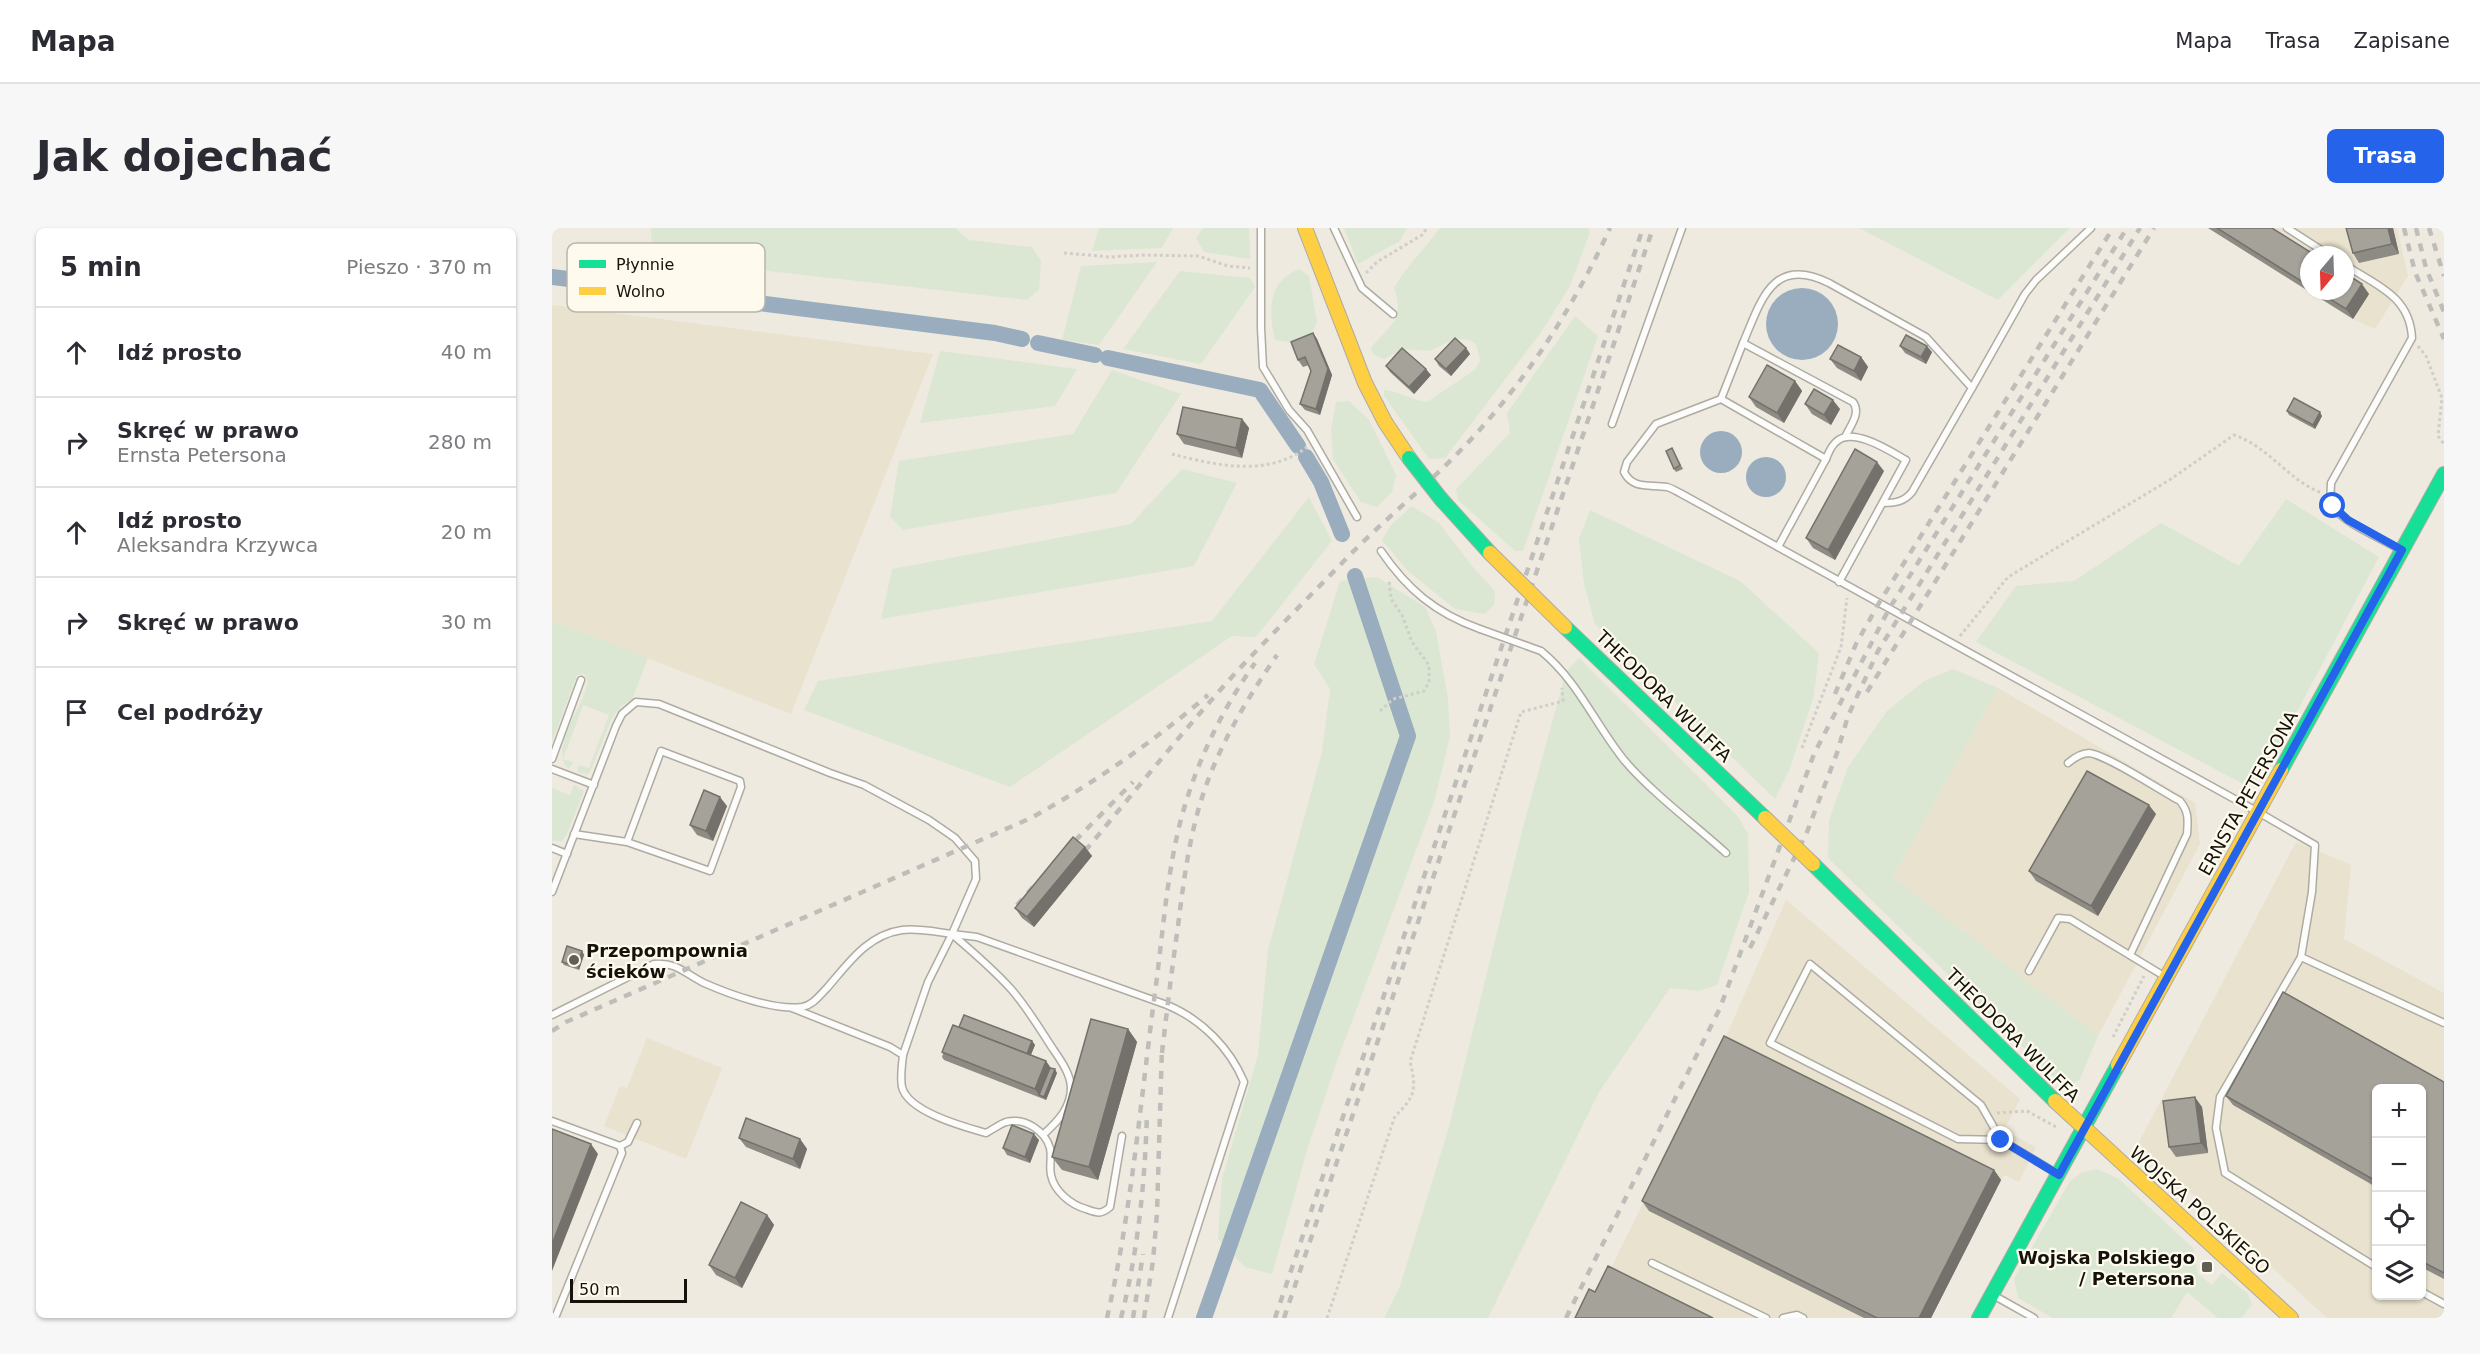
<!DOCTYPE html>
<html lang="pl">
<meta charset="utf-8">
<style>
body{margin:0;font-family:"DejaVu Sans",sans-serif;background:#f7f7f7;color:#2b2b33}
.controls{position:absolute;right:18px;bottom:18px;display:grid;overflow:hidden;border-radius:9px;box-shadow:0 2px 4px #0004}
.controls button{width:54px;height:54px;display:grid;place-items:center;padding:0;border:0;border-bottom:2px solid #e1e1e2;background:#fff;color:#2b2b33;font:30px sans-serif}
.compass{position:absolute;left:1748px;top:18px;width:54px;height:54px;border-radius:50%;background:#fff;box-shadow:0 2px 4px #0004;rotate:199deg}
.scale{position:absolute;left:18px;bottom:15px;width:117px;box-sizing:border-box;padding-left:6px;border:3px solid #14120b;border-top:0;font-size:16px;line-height:21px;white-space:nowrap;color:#14120b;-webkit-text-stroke:4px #fefbee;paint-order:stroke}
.stop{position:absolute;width:18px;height:18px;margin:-14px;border:4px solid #2563eb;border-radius:50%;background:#fff}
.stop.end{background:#2563eb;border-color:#fff;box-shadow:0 2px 6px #0008}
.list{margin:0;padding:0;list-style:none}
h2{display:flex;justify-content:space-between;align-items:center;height:78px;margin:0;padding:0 24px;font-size:26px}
h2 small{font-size:20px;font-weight:400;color:#7c7c81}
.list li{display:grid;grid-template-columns:39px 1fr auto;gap:18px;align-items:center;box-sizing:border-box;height:90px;padding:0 24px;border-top:2px solid #e1e1e2}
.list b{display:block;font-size:22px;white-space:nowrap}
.list p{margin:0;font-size:20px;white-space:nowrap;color:#7c7c81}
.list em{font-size:20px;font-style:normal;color:#7c7c81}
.icon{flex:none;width:33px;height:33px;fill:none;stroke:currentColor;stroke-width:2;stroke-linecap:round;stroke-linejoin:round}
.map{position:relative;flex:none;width:1892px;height:1090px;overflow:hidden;border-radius:9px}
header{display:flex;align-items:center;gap:36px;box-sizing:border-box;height:84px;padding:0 30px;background:#fff;border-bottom:2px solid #e1e1e2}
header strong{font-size:28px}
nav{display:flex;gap:33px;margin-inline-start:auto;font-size:21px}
.intro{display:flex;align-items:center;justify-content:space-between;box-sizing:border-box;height:144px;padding:0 36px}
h1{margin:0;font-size:42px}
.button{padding:15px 27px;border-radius:9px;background:#2563eb;color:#fff;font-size:21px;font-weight:700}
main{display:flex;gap:36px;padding:0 36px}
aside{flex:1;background:#fff;border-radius:9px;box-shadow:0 2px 4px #0004}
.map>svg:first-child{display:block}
.built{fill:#e8e2ce;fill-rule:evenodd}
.green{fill:#dbe7d3}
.water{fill:#99adbe}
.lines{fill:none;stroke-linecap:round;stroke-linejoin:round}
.canal{stroke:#99adbe;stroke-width:16}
.lane-casing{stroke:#aeaba3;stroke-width:9}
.fast-casing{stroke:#aeaba3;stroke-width:16}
.slow-casing{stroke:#aeaba3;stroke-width:16}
.path{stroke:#cfcecb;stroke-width:3;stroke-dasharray:3 3;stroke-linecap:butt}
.lane{stroke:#fcfcfa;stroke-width:6}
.fast{stroke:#16e098;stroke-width:14}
.slow{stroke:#ffcf43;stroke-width:14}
.rail{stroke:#bebdba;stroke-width:4.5;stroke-dasharray:8 8;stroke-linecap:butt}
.lane-bridge-casing{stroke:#aeaba3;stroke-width:9;stroke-linecap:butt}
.fast-bridge-casing{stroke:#aeaba3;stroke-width:16;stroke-linecap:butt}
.slow-bridge-casing{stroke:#aeaba3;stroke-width:16;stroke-linecap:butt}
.lane-bridge{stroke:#fcfcfa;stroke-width:6}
.fast-bridge{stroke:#16e098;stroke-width:14}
.slow-bridge{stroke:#ffcf43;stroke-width:14}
.wall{fill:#8e8b84}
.shaded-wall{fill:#74716c}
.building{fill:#a5a29a;stroke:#74716c;stroke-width:1.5}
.route{stroke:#2563eb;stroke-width:8}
.poi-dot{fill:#605e55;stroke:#fefbee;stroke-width:2}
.labels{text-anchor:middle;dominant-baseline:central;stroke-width:4.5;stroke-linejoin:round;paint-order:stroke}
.street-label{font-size:18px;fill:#14120b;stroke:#fefbee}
.poi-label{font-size:18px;font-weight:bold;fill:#14120b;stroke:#fefbee;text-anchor:start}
.key{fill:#fefbee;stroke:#b8b5aa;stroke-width:1.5}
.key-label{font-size:16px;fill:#14120b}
</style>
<header>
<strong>Mapa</strong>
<nav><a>Mapa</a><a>Trasa</a><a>Zapisane</a></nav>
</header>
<div class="intro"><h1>Jak dojechać</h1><a class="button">Trasa</a></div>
<main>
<aside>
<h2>5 min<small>Pieszo · 370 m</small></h2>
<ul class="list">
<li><svg class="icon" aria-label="ahead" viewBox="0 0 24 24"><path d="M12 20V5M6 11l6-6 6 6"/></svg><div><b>Idź prosto</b></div><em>40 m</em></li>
<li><svg class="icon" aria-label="right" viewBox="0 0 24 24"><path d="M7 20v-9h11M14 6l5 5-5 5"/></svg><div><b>Skręć w prawo</b><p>Ernsta Petersona</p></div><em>280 m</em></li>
<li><svg class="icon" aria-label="ahead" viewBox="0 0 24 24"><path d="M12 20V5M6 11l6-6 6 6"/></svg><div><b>Idź prosto</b><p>Aleksandra Krzywca</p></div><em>20 m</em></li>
<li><svg class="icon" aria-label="right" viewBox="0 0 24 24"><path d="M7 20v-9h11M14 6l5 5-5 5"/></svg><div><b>Skręć w prawo</b></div><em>30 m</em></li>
<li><svg class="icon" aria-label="arrive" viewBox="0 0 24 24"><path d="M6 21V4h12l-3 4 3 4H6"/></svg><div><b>Cel podróży</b></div></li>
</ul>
</aside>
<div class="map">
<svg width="1892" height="1090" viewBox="0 0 1892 1090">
<rect width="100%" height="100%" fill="#eeeadf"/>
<g class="built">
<path d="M1656 0H1845L1856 48 1823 101 1801 91ZM1757 27H1793V63H1757Z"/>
<path d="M0 77 381 126 239 486 0 393Z"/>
<path d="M1446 460 1643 575 1648 616 1546 808 1341 649Z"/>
<path d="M1744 614 1799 637 1792 711 1892 765V1090H1775L1586 916ZM1824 860H1870V1068H1824Z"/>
<path d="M1234 672 1468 871 1452 902 1484 919 1467 954 1453 947 1449 952 1379 1090H1034L1172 813Z"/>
<path d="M95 810 170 840 134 931 52 898 68 858 75 860Z"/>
</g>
<g class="green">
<path d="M99 0H403L417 12 480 19 489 33 487 62 475 72 136 34 100 20Z"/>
<path d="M547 0H621L610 20 540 23Z"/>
<path d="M651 0H697L698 31 652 24 644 10Z"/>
<path d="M792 0H855L848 13 806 36Z"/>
<path d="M888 0H1036L1038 4 1018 58 990 103 893 230 877 231 832 168V162C847 163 859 172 875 174L924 141 928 132 924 116 917 112 903 111 878 123 852 121 832 131 822 127 819 120C837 97 854 93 842 60 854 38 873 21 888 0Z"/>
<path d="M1307 0H1518L1446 72Z"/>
<path d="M605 34 547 117 510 112 529 38Z"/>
<path d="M748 41 757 48 765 94 760 105 738 114 723 112C716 83 716 52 748 41Z"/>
<path d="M628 43 698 50 703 59 649 136 571 121Z"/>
<path d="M1023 88 1046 108 971 323H963L906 272 904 261 958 205 955 185Z"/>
<path d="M388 123 525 141 503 178 368 195Z"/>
<path d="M560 142 629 166 564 265 351 302 338 289 347 233 521 206Z"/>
<path d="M797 173 817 192 844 247 840 264 825 279 809 274 781 231 779 202 784 174Z"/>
<path d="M630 241 685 255 642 338 329 391 340 341 579 296Z"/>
<path d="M757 269 780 313 704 409 680 408 458 559 252 482 266 453 660 393Z"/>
<path d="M1734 271 1827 329 1721 529 1693 557 1424 414 1464 358 1522 353 1609 295 1687 338Z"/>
<path d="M860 278 887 295 920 338 943 363 942 377 933 386 903 381 855 342 830 312 839 297Z"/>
<path d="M1038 282 1188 353 1267 425 1262 468 1237 543 1223 571 1043 396 1032 356 1027 311Z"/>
<path d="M825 349 873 379 884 403 896 471 898 509 882 574 784 836 756 919 720 1046 693 1039 666 1011 670 951 706 827 716 722 770 524 778 461 762 436 788 353Z"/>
<path d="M0 393 96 430 80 472 69 478 60 490 38 544 35 546 27 545 25 542 27 537 37 540 57 487 31 477 11 531 21 534 17 541C0 528 20 492 28 476 32 469 34 460 36 453L32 446 25 447 0 514Z"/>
<path d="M1027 430 1184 586 1196 606 1197 664 1165 757 1147 763 1118 760 1047 864 936 1090H832L848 1058 897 899 970 603 1014 444Z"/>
<path d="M1401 441 1446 460 1341 649 1546 808 1528 851 1514 861 1276 630 1277 592 1296 539 1335 483 1372 453Z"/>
<path d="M22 557 32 563 14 608 10 613H0V560L18 567Z"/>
<path d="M1545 941 1567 951 1641 1020 1646 1046 1660 1057 1670 1045 1696 1066 1700 1077 1689 1090H1666L1635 1064 1619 1090H1501L1466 1070 1462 1051 1518 953 1531 944Z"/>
</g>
<g class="water">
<circle cx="1250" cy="96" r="36"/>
<circle cx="1169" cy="224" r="21"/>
<circle cx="1214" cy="249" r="20"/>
</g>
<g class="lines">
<g class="canal">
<path d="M0 49 443 105 470 111"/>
<path d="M486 115 543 127"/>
<path d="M556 130 708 162 746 218"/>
<path d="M754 229 769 254 790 306"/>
<path d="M652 1090 856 508 803 348"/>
</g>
<defs>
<g id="lane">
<path d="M709 0V100L711 139 737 182 755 202 805 289"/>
<path d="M782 0 810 60 841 86"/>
<path d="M1735 0 1777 27"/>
<path d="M1793 37C1824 57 1858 68 1860 110L1779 255C1779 262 1777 272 1781 279 1793 296 1829 310 1847 321"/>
<path d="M1191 115C1209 73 1220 27 1277 55L1374 109 1420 160 1360 264C1352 274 1343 275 1331 275"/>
<path d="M1420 160 1473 66 1484 52 1539 0"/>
<path d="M1169 171 1191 115 1301 174C1309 185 1299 197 1293 209"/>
<path d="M1060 196 1130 0"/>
<path d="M1226 319 1274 231"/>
<path d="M829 323C855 361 883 385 928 401"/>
<path d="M1287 354 1354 232C1338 223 1300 198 1284 214 1279 218 1276 226 1274 231L1169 171 1104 196 1075 234 1072 244C1081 262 1098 256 1115 259 1119 260 1124 263 1128 265L1706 584 1763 617 1760 664 1749 729"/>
<path d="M989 423C1026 453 1043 496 1072 532 1099 564 1143 597 1174 625"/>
<path d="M0 531 29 452"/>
<path d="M1516 535C1522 530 1529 525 1537 525 1555 527 1609 563 1628 573 1637 584 1636 592 1635 606L1578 727"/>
<path d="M0 541 42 557"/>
<path d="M22 606 75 614 158 643 189 559 188 553 109 523 75 614"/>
<path d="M0 620 15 626"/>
<path d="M0 664 64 498 70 486 84 474 107 476 278 545 312 557 377 592 403 610 423 633 424 651 400 706C384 704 366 700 350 702 315 707 296 736 275 760 267 768 261 777 250 779 223 783 177 766 152 755 132 745 125 734 102 736L0 787"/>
<path d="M401 707C421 724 441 741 459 761 474 778 486 798 499 818 507 830 518 844 519 859 519 880 506 893 492 906"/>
<path d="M1477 743 1506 690 1518 691 1612 748"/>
<path d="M240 780 338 819 351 827C350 837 348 849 350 859 356 884 413 899 434 905 440 902 448 896 454 894 473 889 493 903 498 920 500 929 497 939 499 947 502 963 519 977 534 981 545 985 549 987 558 979L570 908"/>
<path d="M351 827 376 754 400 706 425 709 615 777C649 791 678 820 692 854L616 1090"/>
<path d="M0 893 68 918 70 925 3 1090"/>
<path d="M1449 912 1429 877 1258 736 1218 815 1406 911 1449 912 1504 945"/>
<path d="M68 918 76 914 85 895"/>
<path d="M1100 1035 1214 1090"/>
<path d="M1824 1039 1673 945 1664 900 1668 869 1749 729 1892 795"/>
<path d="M1870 1064 1892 1076"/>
<path d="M1441 1067 1482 1090"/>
<path d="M1231 1090 1245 1087 1251 1090"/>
</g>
<g id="fast">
<path d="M889 271 938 325"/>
<path d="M1013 399 1213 590"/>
<path d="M1729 542 1892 246"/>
<path d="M1261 636 1503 873"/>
<path d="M1427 1090 1566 837"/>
</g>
<g id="slow">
<path d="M753 0 813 155 833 194 857 230"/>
<path d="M1566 837 1729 542"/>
<path d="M1503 873 1739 1090"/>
</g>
</defs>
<use href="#lane" class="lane-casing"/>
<use href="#fast" class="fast-casing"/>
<use href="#slow" class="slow-casing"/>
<g class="path">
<path d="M512 25 558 29 592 27 646 28 676 38 698 40"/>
<path d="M814 45 825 34 870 7 875 0"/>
<path d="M1866 118 1874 128 1890 170 1886 208 1892 216"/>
<path d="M620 226C663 237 715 250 755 219"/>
<path d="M1408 408 1456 349 1619 251 1682 207C1716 218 1737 253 1770 265"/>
<path d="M828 483 841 471 872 463 877 454V437L860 414 850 387 839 371 837 352"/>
<path d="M1250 520 1289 419 1295 370"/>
<path d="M1561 809 1592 748"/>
<path d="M1445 885 1475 883 1506 900"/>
<path d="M775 1090 843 888C863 870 865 860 858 834L969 484 1011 473 1010 460"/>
</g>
<use href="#lane" class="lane"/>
<use href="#fast" class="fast"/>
<use href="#slow" class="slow"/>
<g class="rail">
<path d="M1852 0 1863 44 1892 111"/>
<path d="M1864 0 1874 40 1892 84"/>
<path d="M1877 0 1892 48"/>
<path d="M1315 464 1602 0"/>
<path d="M1283 466 1304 416 1327 375 1561 0"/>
<path d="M533 623C584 562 634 499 688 440 721 405 755 371 789 336 824 299 864 267 901 230 967 164 1019 85 1058 0"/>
<path d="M512 624 581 554"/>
<path d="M465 677 482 658"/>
<path d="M1198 720 1255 604 1285 525 1296 488 1326 423 1588 0"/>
<path d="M0 803 14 794 479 590C542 555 601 514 656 467"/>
<path d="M610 825C615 782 620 740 626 698 632 650 638 601 655 555 672 509 697 468 725 427"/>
<path d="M555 1090C580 981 589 868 604 757 611 703 615 647 628 595 643 537 669 483 703 435"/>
<path d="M569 1090C586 1023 593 955 595 885"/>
<path d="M581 1090 591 1026"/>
<path d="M592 1090 601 1033 605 985 610 818"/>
<path d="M723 1090 1091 0"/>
<path d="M732 1090 1101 0"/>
<path d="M1014 1090 1168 780 1262 526 1337 381 1575 0"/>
</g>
<defs>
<path id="lane-bridge" d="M928 401 989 423"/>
<path id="fast-bridge" d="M857 230 889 271"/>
<g id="slow-bridge">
<path d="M938 325 1013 399"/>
<path d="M1213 590 1261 636"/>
</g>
</defs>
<use href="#lane-bridge" class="lane-bridge-casing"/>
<use href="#fast-bridge" class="fast-bridge-casing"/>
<use href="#slow-bridge" class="slow-bridge-casing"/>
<use href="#lane-bridge" class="lane-bridge"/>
<use href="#fast-bridge" class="fast-bridge"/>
<use href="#slow-bridge" class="slow-bridge"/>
</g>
<g class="wall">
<path d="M1656 0H1720L1757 27V63H1793L1817 66 1801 91Z"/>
<path d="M1794 0H1841L1847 26 1807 35 1801 25Z"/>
<path d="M761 105 765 111 780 147 768 187 753 182 748 176 759 143 757 137 751 139 746 132Z"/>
<path d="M1348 118 1380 124 1374 136 1353 125Z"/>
<path d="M914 120 918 126 899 148 887 138 883 131Z"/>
<path d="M1309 129 1316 139 1309 153 1285 140 1278 131Z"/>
<path d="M834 138 879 147 862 166 838 144Z"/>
<path d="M1243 153 1250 163 1232 195 1204 179 1197 169Z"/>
<path d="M1253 176 1288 181 1279 197 1260 186Z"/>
<path d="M1735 183 1770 188 1763 201 1737 187Z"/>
<path d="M690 191 697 200 690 230 632 216 625 206Z"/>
<path d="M1120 220 1131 241 1124 244 1122 241Z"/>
<path d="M1332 243 1283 332 1261 320 1254 310Z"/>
<path d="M175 578 161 613 145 607 138 597Z"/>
<path d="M1604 586 1546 688 1484 653 1477 643Z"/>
<path d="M533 619 540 628 482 699 470 690 463 680Z"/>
<path d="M30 723 32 727 27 742 12 737 10 734Z"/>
<path d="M407 799 480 813 483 817 479 827 494 833 498 840 505 845 494 872 392 832 390 829 391 826 390 824Z"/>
<path d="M576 801 585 814 546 952 510 942 500 929Z"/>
<path d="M1892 854V1051L1869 1039V861H1824V959L1681 877 1674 868Z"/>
<path d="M1650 879 1656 925 1624 929 1617 919Z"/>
<path d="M187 910 248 911 255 921 248 941 194 919Z"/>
<path d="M487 912 478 935 455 927 451 920Z"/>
<path d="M1442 942 1449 952 1379 1090H1312L1097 983 1090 973Z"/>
<path d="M215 987 222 997 190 1060 164 1047 157 1037Z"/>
</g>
<g class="shaded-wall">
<path d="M1836 0H1841L1847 26 1840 16Z"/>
<path d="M1810 56 1817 66 1801 91 1794 81Z"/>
<path d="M761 105 765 111 780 147 768 187 764 181Z"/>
<path d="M1375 118 1380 124 1374 136 1369 129Z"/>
<path d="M914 120 918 126 899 148 894 141Z"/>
<path d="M1309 129 1316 139 1309 153 1302 143Z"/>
<path d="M874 141 879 147 862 166 857 159Z"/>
<path d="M1243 153 1250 163 1232 195 1225 185Z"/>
<path d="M1281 172 1288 181 1279 197 1272 187Z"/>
<path d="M1768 184 1770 188 1763 201 1761 197Z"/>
<path d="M690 191 697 200 690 230 684 220Z"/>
<path d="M1325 234 1332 243 1283 332 1276 322Z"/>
<path d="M168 569 175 578 161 613 154 603Z"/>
<path d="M1597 577 1604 586 1546 688 1539 678Z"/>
<path d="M533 619 540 628 482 699 475 689Z"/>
<path d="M30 723 32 727 27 742 25 738Z"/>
<path d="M576 801 585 814 546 952 537 939Z"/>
<path d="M480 813 483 817 476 833 474 830Z"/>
<path d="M494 833 501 843 487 867 483 861Z"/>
<path d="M503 841 505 845 494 872 492 869Z"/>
<path d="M1643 869 1650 879 1656 925 1649 915Z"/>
<path d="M482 906 487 912 478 935 473 929Z"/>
<path d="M248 911 255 921 248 941 241 931Z"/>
<path d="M39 916 46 926 0 1043V1016Z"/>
<path d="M1442 942 1449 952 1379 1090H1367Z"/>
<path d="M215 987 222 997 190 1060 183 1050Z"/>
</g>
<g class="building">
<path d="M1665 0H1720L1763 27H1757V58Z"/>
<path d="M1794 0H1836L1840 16 1801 25Z"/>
<path d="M1793 45 1810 56 1794 81 1765 63H1793Z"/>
<path d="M761 105 776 141 764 181 748 176 759 143 753 129 746 132 739 114Z"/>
<path d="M1354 107 1375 118 1369 129 1348 118Z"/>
<path d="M903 110 914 120 894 141 883 131Z"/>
<path d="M1286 117 1309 129 1302 143 1278 131Z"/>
<path d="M850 120 874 141 857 159 834 138Z"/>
<path d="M1215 137 1243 153 1225 185 1197 169Z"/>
<path d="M1262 161 1281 172 1272 187 1253 176Z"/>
<path d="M1742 170 1768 184 1761 197 1735 183Z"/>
<path d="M631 179 690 191 684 220 625 206Z"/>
<path d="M1120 220 1128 237 1122 241 1114 223Z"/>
<path d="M1303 221 1325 234 1276 322 1254 310Z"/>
<path d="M1535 543 1597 577 1539 678 1477 643Z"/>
<path d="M152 562 168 569 154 603 138 597Z"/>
<path d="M521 609 533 619 475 689 463 680Z"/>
<path d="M15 718 30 723 25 738 10 734Z"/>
<path d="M1731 764 1892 854V1045L1869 1033V861H1824V953L1674 868Z"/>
<path d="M412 787 480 813 475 826 407 799Z"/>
<path d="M539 791 576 801 537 939 500 929Z"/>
<path d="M401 797 494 833 483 861 390 824Z"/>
<path d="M1172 808 1442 942 1367 1090H1325L1090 973Z"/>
<path d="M498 840 503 841 492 869 487 867Z"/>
<path d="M1643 869 1649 915 1617 919 1611 873Z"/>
<path d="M194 890 248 911 241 931 187 910Z"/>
<path d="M460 897 482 906 473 929 451 920Z"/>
<path d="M0 901 39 916 0 1016Z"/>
<path d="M189 974 215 987 183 1050 157 1037Z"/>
<path d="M1824 1000V1008L1821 1006Z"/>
<path d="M1056 1038 1161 1090H1023L1037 1061 1043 1064Z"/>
</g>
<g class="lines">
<path class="route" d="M1449 912 1507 947 1850 322 1796 292 1781 278"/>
</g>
<g class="poi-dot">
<circle cx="22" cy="732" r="6"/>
<rect x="1649" y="1033" width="12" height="12" rx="3"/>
</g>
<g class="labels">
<g class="street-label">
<text transform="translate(1112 468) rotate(44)">THEODORA WULFFA</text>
<text transform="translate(1696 565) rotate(-61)">ERNSTA PETERSONA</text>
<text transform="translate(1461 807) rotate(45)">THEODORA WULFFA</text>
<text transform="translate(1648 982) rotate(42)">WOJSKA POLSKIEGO</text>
</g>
<g class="poi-label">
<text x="34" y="722">Przepompownia<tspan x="34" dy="21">ścieków</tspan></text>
<text x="1643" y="1029" text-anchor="end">Wojska Polskiego<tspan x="1643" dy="21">/ Petersona</tspan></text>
</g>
</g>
<rect x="15" y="15" width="198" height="69" rx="9" class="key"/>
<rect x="27" y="32" width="27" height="8" fill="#16e098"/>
<rect x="27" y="59" width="27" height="8" fill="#ffcf43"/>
<g class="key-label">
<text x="64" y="42">Płynnie</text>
<text x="64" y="69">Wolno</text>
</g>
</svg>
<div class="controls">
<button>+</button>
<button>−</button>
<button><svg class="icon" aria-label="locate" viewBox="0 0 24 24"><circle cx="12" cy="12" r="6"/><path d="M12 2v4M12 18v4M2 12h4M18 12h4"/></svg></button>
<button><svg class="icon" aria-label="layers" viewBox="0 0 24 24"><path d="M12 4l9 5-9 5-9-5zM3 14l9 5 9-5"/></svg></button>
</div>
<svg class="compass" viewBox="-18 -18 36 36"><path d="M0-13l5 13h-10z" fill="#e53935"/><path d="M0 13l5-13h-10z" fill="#7c7c81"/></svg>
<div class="scale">50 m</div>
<div class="stop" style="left:1781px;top:278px"></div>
<div class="stop end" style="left:1449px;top:912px"></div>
</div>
</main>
